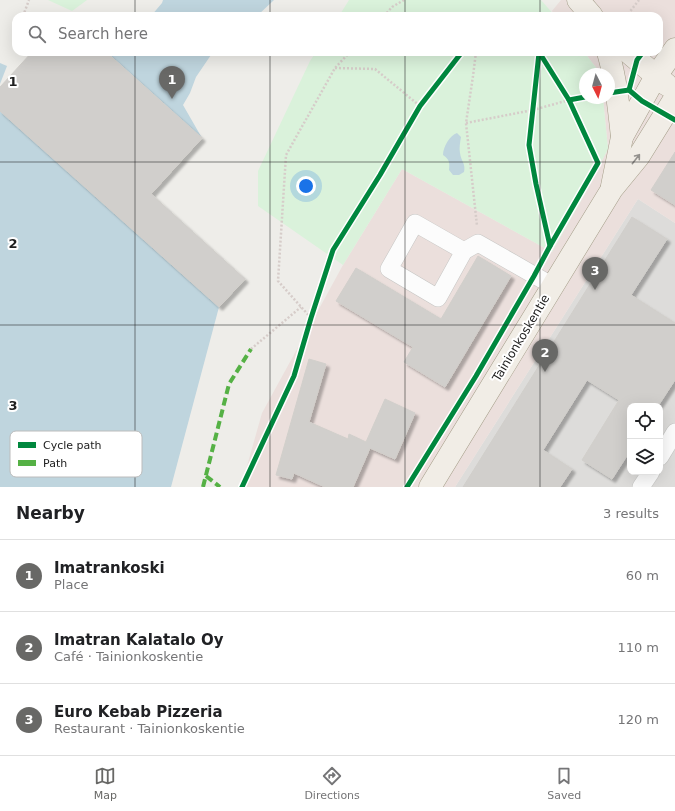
<!DOCTYPE html>
<meta charset="utf-8">
<style>
body{margin:0;font-family:"DejaVu Sans",sans-serif;background:#f2f2f2;color:#202124}
.controls{position:absolute;right:12px;bottom:12px;display:grid;overflow:hidden;border-radius:8px;box-shadow:0 4px 16px #0002}
.controls button{width:36px;height:36px;display:grid;place-items:center;padding:0;border:0;border-bottom:1px solid #e0e0e0;background:#fff;color:#202124;font:20px sans-serif}
.compass{position:absolute;left:579px;top:68px;width:36px;height:36px;border-radius:50%;background:#fff;box-shadow:0 4px 16px #0002;rotate:174deg}
.you{position:absolute;left:306px;top:186px;width:14px;height:14px;margin:-10px;border:3px solid #fff;border-radius:50%;background:#1a73e8;box-shadow:0 0 0 6px #1a73e833}
.badge{display:grid;place-items:center;width:26px;height:26px;border-radius:50%;background:#686866;color:#fff;font-size:13px;font-weight:700}
.pin{position:absolute;translate:-50% -33px;filter:drop-shadow(0 1px 2px #0008)}
.pin::after{content:'';position:absolute;top:21px;width:14px;height:12px;background:inherit;clip-path:polygon(0 0,100% 0,50% 100%)}
.list{margin:0;padding:0;list-style:none}
h2{display:flex;justify-content:space-between;align-items:center;height:52px;margin:0;padding:0 16px;font-size:17px}
h2 small{font-size:13px;font-weight:400;color:#757577}
.list li{display:grid;grid-template-columns:26px 1fr auto;gap:12px;align-items:center;box-sizing:border-box;height:72px;padding:0 16px;border-top:1px solid #e0e0e0}
.list b{display:block;font-size:15px;white-space:nowrap}
.list p{margin:0;font-size:13px;white-space:nowrap;color:#757577}
.list em{font-size:13px;font-style:normal;color:#757577}
.icon{flex:none;width:22px;height:22px;fill:none;stroke:currentColor;stroke-width:2;stroke-linecap:round;stroke-linejoin:round}
.map{position:relative;flex:none;width:675px;height:487px;overflow:hidden}
.search{position:absolute;background:#fff;box-shadow:0 4px 16px #0002;left:12px;right:12px;top:12px;height:44px;display:flex;align-items:center;gap:10px;box-sizing:border-box;padding:0 14px;border-radius:12px;color:#757577;font-size:15px}
.sheet{height:268px;background:#fff}
nav{display:flex;justify-content:space-around;align-items:center;box-sizing:border-box;height:56px;border-top:1px solid #e0e0e0;background:#fff;font-size:11px;color:#757577}
nav a{display:grid;justify-items:center;gap:2px}
nav .on{color:#686866}
.map>svg:first-child{display:block}
.residential{fill:#dddcda;fill-rule:evenodd}
.commercial{fill:#ebdfdc}
.park{fill:#daf2db}
.water{fill:#bfd5de}
.building{fill:#d1cfcc;stroke:#d1cfcb;filter:url(#shadow)}
.lines{fill:none;stroke-linecap:round;stroke-linejoin:round}
.minor-casing{stroke:#c5c5c3;stroke-width:18}
.major-casing{stroke:#a39c87;stroke-width:23}
.path{stroke:#d6ccc9;stroke-width:2.5;stroke-dasharray:2 2;stroke-linecap:butt}
.minor{stroke:#fcfcfc;stroke-width:17}
.major{stroke:#f1ede6;stroke-width:22}
.quiet{stroke:#55b145;stroke-width:4;stroke-dasharray:8 4;stroke-linecap:butt}
.cycleway-casing{stroke:#fff;stroke-width:8}
.cycleway{stroke:#00873e;stroke-width:5}
.oneway{stroke:#93918d}
.grid{fill:none;stroke:#202020;stroke-width:1;stroke-opacity:0.55}
.labels{text-anchor:middle;dominant-baseline:central;stroke-width:4;stroke-linejoin:round;paint-order:stroke}
.street-label{font-size:12px;fill:#202020;stroke:#fff}
.key{fill:#fff;stroke:#bcbcbc;stroke-width:1}
.key-label{font-size:11px;fill:#202020}
.grid-label{font-size:13px;text-anchor:middle;font-weight:bold;fill:#202020;stroke:#fff;stroke-width:4;stroke-linejoin:round;paint-order:stroke}
</style>
<div class="map">
<svg width="675" height="487" viewBox="0 0 675 487">
<defs>
<filter id="shadow"><feDropShadow dx="3.5" dy="3.5" stdDeviation="1" flood-color="#0004"/></filter>
</defs>
<rect width="100%" height="100%" fill="#eeede9"/>
<path class="residential" d="M638 199 675 223V487H455ZM630 406H660V472H630Z"/>
<path class="commercial" d="M561 0H675V223L638 199 455 487H241L262 413 343 265 402 169 552 252 582 199 608 149 603 98H609V74H601L584 52H659V16H555L552 11Z"/>
<g class="park">
<path d="M48 0H87L72 11Z"/>
<path d="M349 0H541L555 16H339Z"/>
<path d="M316 52H584L601 74H585V98H603L608 149 582 199 552 252 402 169 343 265 258 206V171L310 61Z"/>
</g>
<g class="water">
<path d="M163 0H274L257 16H151L162 3Z"/>
<path d="M116 52H213L196 77 190 93 183 105 202 138 111 56Z"/>
<path d="M0 63 7 66 0 84Z"/>
<path d="M0 111 219 307 171 487H0Z"/>
<path d="M457 133 461 137C460 143 459 148 460 153 461 161 466 164 464 172L459 175H453L449 170C450 162 449 159 443 155 443 147 450 135 457 133Z"/>
</g>
<g class="building">
<path d="M32 52H106L202 138 151 194 245 279 219 307 0 111V87Z"/>
<path d="M675 152V205L651 190Z"/>
<path d="M632 217 667 239 631 295 675 323V380L658 406H630V451L612 479 582 460 619 400 587 380 543 450 572 469 560 487H463Z"/>
<path d="M478 256 511 276 445 387 404 362 413 347 336 301 356 268 441 319Z"/>
<path d="M309 359 326 364 309 422 348 439 349 434 366 442 385 399 415 413 395 459 370 448 353 487H325L294 473 292 479 276 475Z"/>
</g>
<g class="lines">
<defs>
<g id="minor">
<path d="M464 251 438 298 389 269 415 223 464 251 478 243 553 286"/>
<path d="M660 457 675 432"/>
<path d="M641 487 651 472"/>
</g>
<g id="major">
<path d="M578 0 592 16"/>
<path d="M608 52C616 80 619 109 622 137"/>
<path d="M628 52 667 85"/>
<path d="M612 186 622 137 656 76 675 49"/>
<path d="M430 487 612 189 639 156 675 98"/>
</g>
</defs>
<use href="#minor" class="minor-casing"/>
<use href="#major" class="major-casing"/>
<g class="path">
<path d="M628 14 639 0"/>
<path d="M23 16 29 0"/>
<path d="M384 16 392 7 404 0"/>
<path d="M476 52 473 76 466 123 477 226"/>
<path d="M335 68 375 69 420 106"/>
<path d="M466 123 533 110 569 100"/>
<path d="M311 318 278 281 286 155 335 68 350 52"/>
<path d="M251 349 301 307"/>
</g>
<use href="#minor" class="minor"/>
<use href="#major" class="major"/>
<g class="quiet">
<path d="M206 476 220 487"/>
<path d="M203 487 229 384 251 349"/>
</g>
<defs>
<g id="cycleway">
<path d="M539 52 569 100 585 97"/>
<path d="M629 90 642 101 675 120"/>
<path d="M609 93 629 90 637 60 643 52"/>
<path d="M550 246 598 163 569 100"/>
<path d="M242 487 294 376 311 318 333 250 380 175 420 106 462 52"/>
<path d="M407 487 476 376 534 276 550 246 536 184 529 145 539 53"/>
</g>
</defs>
<use href="#cycleway" class="cycleway-casing"/>
<use href="#cycleway" class="cycleway"/>
</g>
<defs><path id="oneway-shaft" d="M-6 0H5M1.5-3L5.5 0L1.5 3" fill="none" stroke-width="1.6" stroke-linecap="round" stroke-linejoin="round"/></defs>
<use class="oneway" href="#oneway-shaft" transform="translate(636 159) rotate(-52)"/>
<path class="grid" d="M135 0V16M270 0V16M405 0V16M540 0V16M135 52V487M270 52V487M405 52V487M540 52V487M0 162H675M0 325H675"/>
<g class="labels">
<g class="street-label">
<text transform="translate(521 338) rotate(-59)">Tainionkoskentie</text>
</g>
</g>
<rect x="10" y="431" width="132" height="46" rx="6" class="key"/>
<rect x="18" y="442" width="18" height="6" fill="#00873e"/>
<rect x="18" y="460" width="18" height="6" fill="#55b145"/>
<g class="key-label">
<text x="43" y="449">Cycle path</text>
<text x="43" y="467">Path</text>
</g>
<g class="grid-label">
<text x="13" y="86">1</text>
<text x="13" y="248">2</text>
<text x="13" y="410">3</text>
</g>
</svg>
<div class="controls">
<button><svg class="icon" aria-label="locate" viewBox="0 0 24 24"><circle cx="12" cy="12" r="6"/><path d="M12 2v4M12 18v4M2 12h4M18 12h4"/></svg></button>
<button><svg class="icon" aria-label="layers" viewBox="0 0 24 24"><path d="M12 4l9 5-9 5-9-5zM3 14l9 5 9-5"/></svg></button>
</div>
<svg class="compass" viewBox="-18 -18 36 36"><path d="M0-13l5 13h-10z" fill="#e53935"/><path d="M0 13l5-13h-10z" fill="#757577"/></svg>
<div class="you"></div>
<div class="pin badge" style="left:172px;top:99px">1</div>
<div class="pin badge" style="left:545px;top:372px">2</div>
<div class="pin badge" style="left:595px;top:290px">3</div>
<div class="search"><svg class="icon" aria-label="search" viewBox="0 0 24 24"><circle cx="10" cy="10" r="6"/><path d="M15 15l6 6"/></svg>Search here</div>
</div>
<section class="sheet">
<h2>Nearby<small>3 results</small></h2>
<ul class="list">
<li><span class="badge">1</span><div><b>Imatrankoski</b><p>Place</p></div><em>60 m</em></li>
<li><span class="badge">2</span><div><b>Imatran Kalatalo Oy</b><p>Café · Tainionkoskentie</p></div><em>110 m</em></li>
<li><span class="badge">3</span><div><b>Euro Kebab Pizzeria</b><p>Restaurant · Tainionkoskentie</p></div><em>120 m</em></li>
</ul>
</section>
<nav>
<a class="on"><svg class="icon" aria-label="map" viewBox="0 0 24 24"><path d="M3 6l6-2 6 2 6-2v14l-6 2-6-2-6 2zM9 4v14M15 6v14"/></svg>Map</a>
<a><svg class="icon" aria-label="directions" viewBox="0 0 24 24"><path d="M12 3l9 9-9 9-9-9zM9 14v-3h6M13 9l2 2-2 2"/></svg>Directions</a>
<a><svg class="icon" aria-label="saved" viewBox="0 0 24 24"><path d="M7 4h10v16l-5-4-5 4z"/></svg>Saved</a>
</nav>
